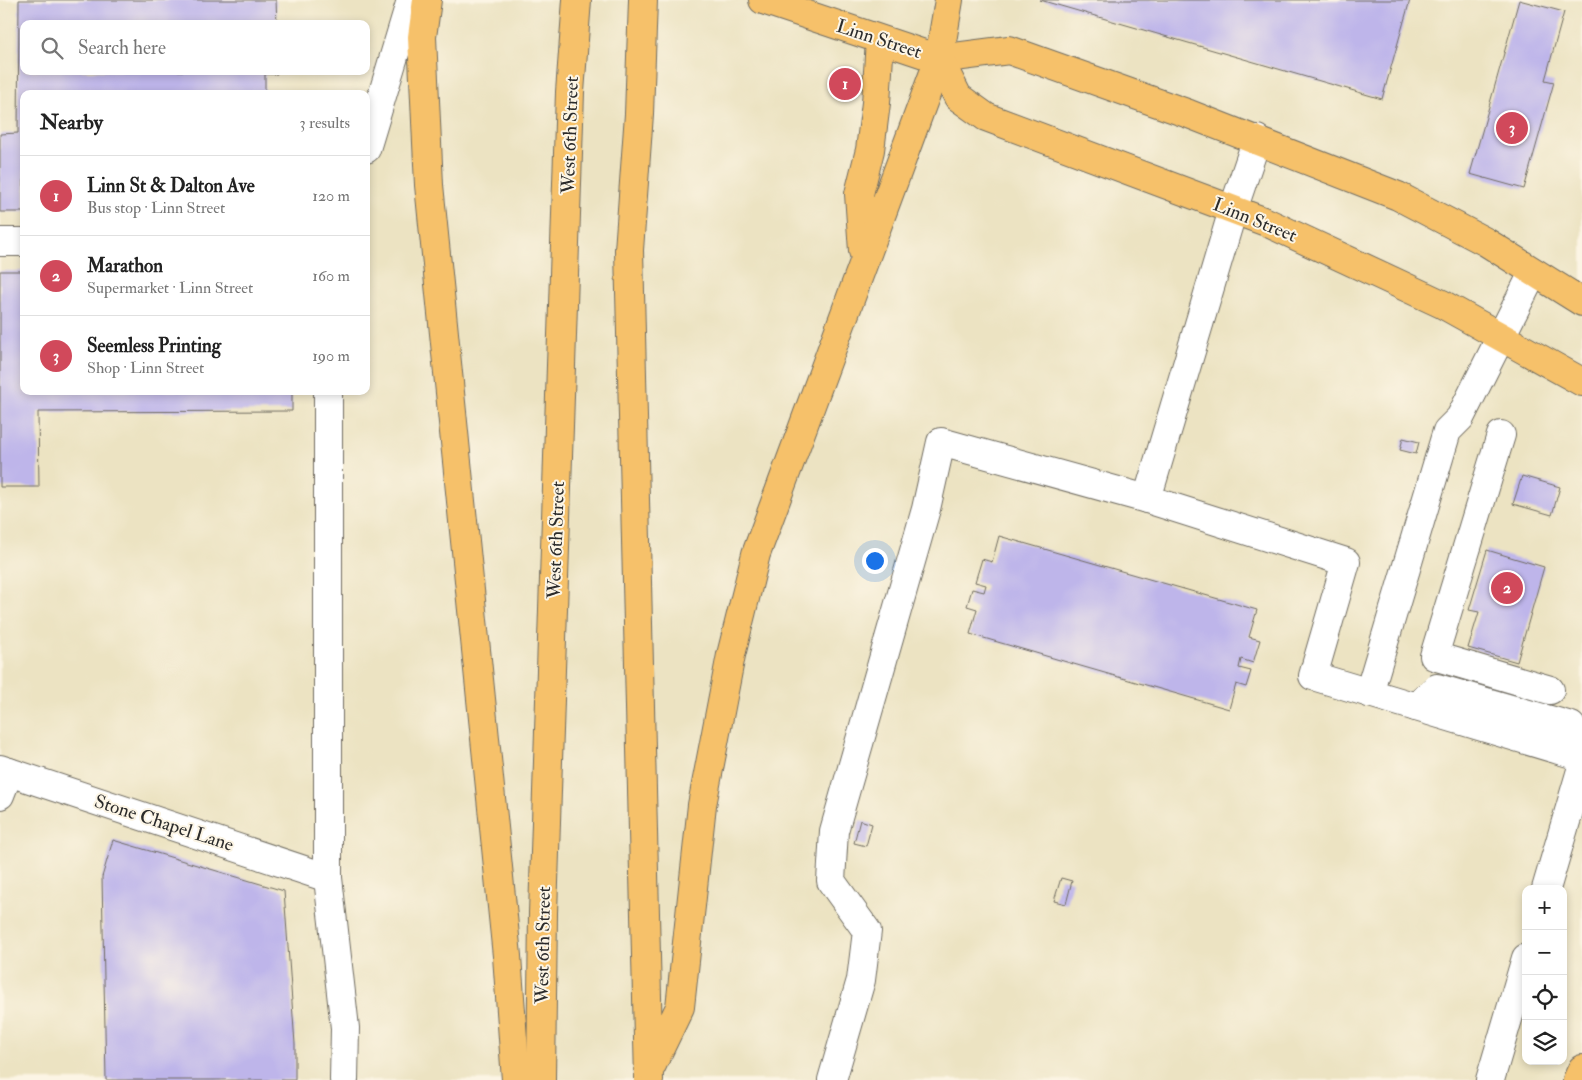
<!DOCTYPE html>
<meta charset="utf-8">
<style>
body{margin:0;font-family:"IM FELL Double Pica",serif;background:#f2f2f2;color:#222}
.controls{position:absolute;right:15px;bottom:15px;display:grid;overflow:hidden;border-radius:10px;box-shadow:0 2px 8px #0003}
.controls button{width:45px;height:45px;display:grid;place-items:center;padding:0;border:0;border-bottom:1px solid #e0e0e0;background:#fff;color:#222;font:25px sans-serif}
.you{position:absolute;left:874px;top:560px;width:18px;height:18px;margin:-12px;border:4px solid #fff;border-radius:50%;background:#1a73e8;box-shadow:0 0 0 8px #1a73e833}
.badge{display:grid;place-items:center;width:32px;height:32px;border-radius:50%;background:#d1495b;color:#fff;font-size:16px;font-weight:700}
.pin{position:absolute;translate:-50% -50%;border:2px solid #fff;box-shadow:0 1px 5px #0006}
.list{margin:0;padding:0;list-style:none}
h2{display:flex;justify-content:space-between;align-items:center;height:65px;margin:0;padding:0 20px;font-size:21px}
h2 small{font-size:16px;font-weight:400;color:#767676}
.list li{display:grid;grid-template-columns:32px 1fr auto;gap:15px;align-items:center;box-sizing:border-box;height:80px;padding:0 20px;border-top:1px solid #e0e0e0}
.list b{display:block;font-size:19px;white-space:nowrap}
.list p{margin:0;font-size:16px;white-space:nowrap;color:#767676}
.list em{font-size:16px;font-style:normal;color:#767676}
.icon{flex:none;width:28px;height:28px;fill:none;stroke:currentColor;stroke-width:2;stroke-linecap:round;stroke-linejoin:round}
.map{position:relative;flex:none;width:1582px;height:1080px;overflow:hidden}
.search{position:absolute;background:#fff;box-shadow:0 2px 8px #0003;left:20px;top:20px;width:350px;height:55px;display:flex;align-items:center;gap:12px;box-sizing:border-box;padding:0 18px;border-radius:10px;color:#767676;font-size:19px}
.panel{position:absolute;background:#fff;box-shadow:0 2px 8px #0003;left:20px;top:90px;width:350px;height:305px;border-radius:10px}
.map>svg:first-child{display:block}
.building{fill:#beb5ea}
.lines{fill:none;stroke-linecap:round;stroke-linejoin:round}
.minor-casing{stroke:#6f6b60;stroke-width:30}
.major-casing{stroke:#6f6b60;stroke-width:30}
.highway-casing{stroke:#6f6b60;stroke-width:30}
.minor{stroke:#fff;stroke-width:28}
.major{stroke:#f6c16b;stroke-width:28}
.highway{stroke:#f6c16b;stroke-width:28}
.labels{text-anchor:middle;dominant-baseline:central;stroke-width:4;stroke-linejoin:round;paint-order:stroke}
.street-label{font-size:19px;fill:#2b2b2b;stroke:#fcf5e5}
</style>
<div class="map">
<svg width="1582" height="1080" viewBox="0 0 1582 1080">
<rect width="100%" height="100%" fill="#fcf5e5"/>
<filter id="ink" filterUnits="userSpaceOnUse"><feTurbulence type="fractalNoise" baseFrequency=".02" numOctaves="2"/><feDisplacementMap in="SourceGraphic" scale="10" xChannelSelector="R" yChannelSelector="G"/><feConvolveMatrix kernelMatrix="1 2 1 2 8 2 1 2 1" color-interpolation-filters="sRGB"/></filter>
<filter id="wash" filterUnits="userSpaceOnUse"><feTurbulence type="fractalNoise" baseFrequency=".0096" numOctaves="4" result="noise"/><feDisplacementMap in="SourceGraphic" scale="20" xChannelSelector="R" yChannelSelector="G"/><feGaussianBlur stdDeviation="1.12" result="paint"/><feColorMatrix in="noise" values="0 0 0 0 0 0 0 0 0 0 0 0 0 0 0 0 0 1.4 0 .05"/><feComposite in="paint" operator="in"/></filter>
<g filter="url(#wash)">
<rect width="100%" height="100%" fill="#ece3c2"/>
<g id="blocks">
<g class="building">
<path d="M19 0H276L277 24H24V71H277V74H265V94H24V212H0V134L18 133Z"/>
<path d="M1040 0H1410L1382 99Z"/>
<path d="M1519 0 1564 12 1545 80 1554 82 1524 189 1470 174Z"/>
<path d="M0 271H24V391H292V411L38 412 39 487H0Z"/>
<path d="M1403 438 1419 442 1416 454 1400 450Z"/>
<path d="M1522 476 1560 487 1552 515 1513 504Z"/>
<path d="M999 536 1257 610 1249 637 1260 640 1253 663 1241 659 1239 668 1251 671 1246 687 1236 684 1229 709 970 634 977 609 967 606 972 589 984 592 986 585 975 582 982 559 992 562Z"/>
<path d="M1487 550 1544 567 1517 662 1468 648 1479 612 1469 610Z"/>
<path d="M860 820 872 824 866 846 854 843Z"/>
<path d="M113 840 284 891 295 1044V1080H106L102 877Z"/>
<path d="M1061 878 1072 881 1066 904 1054 901Z"/>
</g>
</g>
</g>
<g filter="url(#ink)">
<use href="#blocks" fill-opacity="0" stroke="#6f6b60" stroke-width="1"/>
<g class="lines">
<defs>
<g id="minor">
<path d="M366 149 411 0"/>
<path d="M0 242H24"/>
<path d="M328 391V878L345 1028 344 1080"/>
<path d="M1501 435 1434 656 1550 690"/>
<path d="M1147 499 1233 210 1257 139"/>
<path d="M1369 693 1447 431 1460 418 1533 273"/>
<path d="M1416 707 1437 688 1571 726 1582 752"/>
<path d="M0 769 328 878"/>
<path d="M0 795 9 772"/>
<path d="M1546 889 1582 767"/>
<path d="M832 1080 861 980 867 931 831 881 834 831 926 509 941 442 1147 499 1346 562 1313 676 1582 757"/>
<path d="M1490 1080 1526 958"/>
</g>
<g id="major">
<path d="M763 0 939 59 1009 50 1189 114 1398 196 1486 242 1582 302"/>
<path d="M939 59 958 97 986 117 1266 222 1442 304 1582 382"/>
<path d="M939 59 949 0"/>
<path d="M1577 1080 1582 1069"/>
</g>
<g id="highway">
<path d="M427 0 422 37 429 185 507 956 516 1080"/>
<path d="M643 0 639 114 629 250 649 1080"/>
<path d="M863 251 859 194 870 150 876 103 880 40"/>
<path d="M651 1067 680 1007 702 805 731 655 756 554 939 59"/>
<path d="M541 1080 543 913 570 92 577 0"/>
</g>
</defs>
<use href="#minor" class="minor-casing"/>
<use href="#major" class="major-casing"/>
<use href="#highway" class="highway-casing"/>
<use href="#minor" class="minor"/>
<use href="#major" class="major"/>
<use href="#highway" class="highway"/>
</g>
</g>
<g class="labels">
<g class="street-label">
<text transform="translate(879 39) rotate(18)">Linn Street</text>
<text transform="translate(570 135) rotate(-88)">West 6th Street</text>
<text transform="translate(1255 220) rotate(22)">Linn Street</text>
<text transform="translate(556 540) rotate(-88)">West 6th Street</text>
<text transform="translate(164 823) rotate(18)">Stone Chapel Lane</text>
<text transform="translate(543 945) rotate(-89)">West 6th Street</text>
</g>
</g>
</svg>
<div class="controls">
<button>+</button>
<button>−</button>
<button><svg class="icon" aria-label="locate" viewBox="0 0 24 24"><circle cx="12" cy="12" r="6"/><path d="M12 2v4M12 18v4M2 12h4M18 12h4"/></svg></button>
<button><svg class="icon" aria-label="layers" viewBox="0 0 24 24"><path d="M12 4l9 5-9 5-9-5zM3 14l9 5 9-5"/></svg></button>
</div>
<div class="you"></div>
<div class="pin badge" style="left:845px;top:84px">1</div>
<div class="pin badge" style="left:1507px;top:588px">2</div>
<div class="pin badge" style="left:1512px;top:128px">3</div>
<div class="search"><svg class="icon" aria-label="search" viewBox="0 0 24 24"><circle cx="10" cy="10" r="6"/><path d="M15 15l6 6"/></svg>Search here</div>
<section class="panel">
<h2>Nearby<small>3 results</small></h2>
<ul class="list">
<li><span class="badge">1</span><div><b>Linn St &amp; Dalton Ave</b><p>Bus stop · Linn Street</p></div><em>120 m</em></li>
<li><span class="badge">2</span><div><b>Marathon</b><p>Supermarket · Linn Street</p></div><em>160 m</em></li>
<li><span class="badge">3</span><div><b>Seemless Printing</b><p>Shop · Linn Street</p></div><em>190 m</em></li>
</ul>
</section>
</div>
